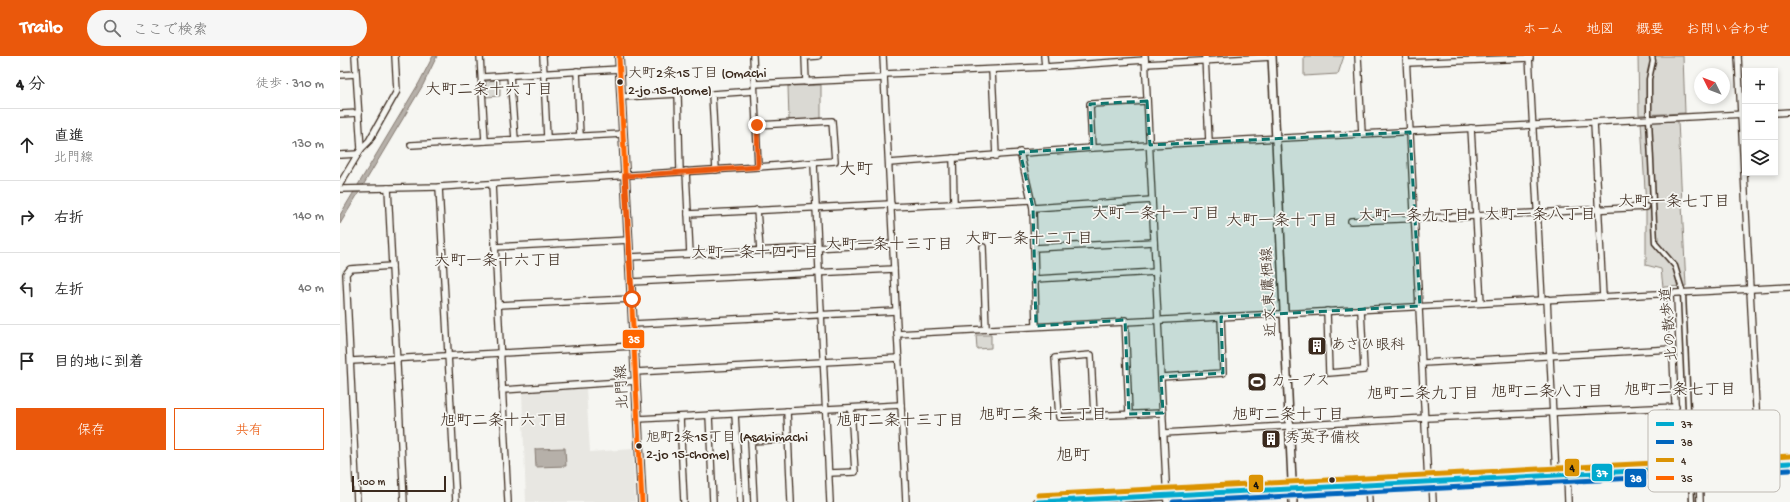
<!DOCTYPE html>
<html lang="ja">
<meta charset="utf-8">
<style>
body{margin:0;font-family:"Gochi Hand","Klee One",sans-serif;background:#f6f6f6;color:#222}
.controls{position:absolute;right:12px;top:12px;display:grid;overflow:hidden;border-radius:0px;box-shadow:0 2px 6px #0003}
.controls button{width:36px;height:36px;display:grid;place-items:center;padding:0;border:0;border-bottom:1px solid #e0e0e0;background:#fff;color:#222;font:20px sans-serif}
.compass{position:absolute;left:1354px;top:12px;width:36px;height:36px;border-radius:50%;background:#fff;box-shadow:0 2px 6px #0003;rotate:312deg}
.scale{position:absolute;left:12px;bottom:10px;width:94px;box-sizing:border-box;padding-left:4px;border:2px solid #3b2a1e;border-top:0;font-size:11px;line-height:14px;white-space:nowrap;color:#3b2a1e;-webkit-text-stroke:3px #f6f6f2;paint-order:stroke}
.stop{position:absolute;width:12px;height:12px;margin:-9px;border:3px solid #ea580c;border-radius:50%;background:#fff}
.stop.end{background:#ea580c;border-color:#fff;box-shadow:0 1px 4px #0008}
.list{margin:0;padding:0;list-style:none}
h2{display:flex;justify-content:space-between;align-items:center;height:52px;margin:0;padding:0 16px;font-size:17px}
h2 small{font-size:13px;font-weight:400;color:#767676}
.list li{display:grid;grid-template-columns:26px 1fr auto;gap:12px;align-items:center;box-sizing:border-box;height:72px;padding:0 16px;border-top:1px solid #e0e0e0}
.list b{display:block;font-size:15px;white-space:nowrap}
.list p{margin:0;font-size:13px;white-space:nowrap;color:#767676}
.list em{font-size:13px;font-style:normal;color:#767676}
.actions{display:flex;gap:8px;padding:12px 16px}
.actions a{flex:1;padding:9px 0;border:1px solid #ea580c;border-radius:0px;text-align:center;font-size:14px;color:#ea580c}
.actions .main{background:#ea580c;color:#fff}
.icon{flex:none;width:22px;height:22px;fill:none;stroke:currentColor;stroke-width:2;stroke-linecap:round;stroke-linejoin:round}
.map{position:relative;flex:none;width:1450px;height:446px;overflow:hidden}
header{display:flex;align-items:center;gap:24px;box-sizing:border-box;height:56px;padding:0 20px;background:#ea580c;color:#fff}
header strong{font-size:19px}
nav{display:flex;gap:22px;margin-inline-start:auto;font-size:14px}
.search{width:280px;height:36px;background:#f6f6f6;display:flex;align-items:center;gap:10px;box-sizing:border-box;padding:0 14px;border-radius:22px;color:#767676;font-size:15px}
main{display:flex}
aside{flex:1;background:#fff}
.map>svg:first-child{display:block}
.built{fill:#e8e7e2}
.green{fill:#dad9d3;stroke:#8a8278}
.water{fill:#b6b0a9;stroke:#857a71}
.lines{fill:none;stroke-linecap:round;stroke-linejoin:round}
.pedestrian-casing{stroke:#3b2a1e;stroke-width:7}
.minor-casing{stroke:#3b2a1e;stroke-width:8}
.tertiary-casing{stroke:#3b2a1e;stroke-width:10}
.secondary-casing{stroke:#3b2a1e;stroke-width:11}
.pedestrian{stroke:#f6f6f2;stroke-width:4}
.minor{stroke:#f6f6f2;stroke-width:5.5}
.tertiary{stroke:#f6f6f2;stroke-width:7}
.secondary{stroke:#f6f6f2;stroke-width:8}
.bus-1-casing{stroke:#f6f6f2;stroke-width:8}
.bus-2-casing{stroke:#f6f6f2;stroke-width:8}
.bus-3-casing{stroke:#f6f6f2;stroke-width:8}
.bus-4-casing{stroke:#f6f6f2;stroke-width:8}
.bus-1{stroke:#00a9ce;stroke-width:5}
.bus-2{stroke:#0065bd;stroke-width:5}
.bus-3{stroke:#db9304;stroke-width:5}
.bus-4{stroke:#f60;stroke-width:5}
.route{stroke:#ea580c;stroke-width:5}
.marked{fill:#0f766e;fill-opacity:0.2;stroke:#0f766e;stroke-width:3;stroke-dasharray:8 5;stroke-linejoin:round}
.bus-dot{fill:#3b2a1e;stroke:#f6f6f2;stroke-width:1.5}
.labels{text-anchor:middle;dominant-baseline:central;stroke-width:3.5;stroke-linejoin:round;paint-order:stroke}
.bus-label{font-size:14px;fill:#3b2a1e;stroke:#f6f6f2;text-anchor:start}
.street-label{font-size:15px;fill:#3b2a1e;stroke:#f6f6f2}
.poi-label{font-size:15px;fill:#3b2a1e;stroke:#f6f6f2;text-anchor:start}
.neighbourhood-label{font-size:16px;fill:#3b2a1e;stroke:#f6f6f2}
.quarter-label{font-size:17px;fill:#3b2a1e;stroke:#f6f6f2}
.key{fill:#f6f6f2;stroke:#beb9b2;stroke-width:1}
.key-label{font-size:11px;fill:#3b2a1e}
.line-badge{stroke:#f6f6f2;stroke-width:1.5}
.badge-label{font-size:11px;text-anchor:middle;font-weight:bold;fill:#fff}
.pale-badge-label{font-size:11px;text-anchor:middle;font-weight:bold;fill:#111}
</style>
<header>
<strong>Trailo</strong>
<div class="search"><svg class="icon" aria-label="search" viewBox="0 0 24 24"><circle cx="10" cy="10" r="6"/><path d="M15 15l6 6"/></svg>ここで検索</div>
<nav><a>ホーム</a><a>地図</a><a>概要</a><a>お問い合わせ</a></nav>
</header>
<main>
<aside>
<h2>4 分<small>徒歩 · 310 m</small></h2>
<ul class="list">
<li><svg class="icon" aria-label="ahead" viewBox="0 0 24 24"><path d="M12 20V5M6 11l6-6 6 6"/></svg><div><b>直進</b><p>北門線</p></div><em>130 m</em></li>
<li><svg class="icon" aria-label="right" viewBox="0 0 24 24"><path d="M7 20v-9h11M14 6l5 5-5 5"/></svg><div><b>右折</b></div><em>140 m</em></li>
<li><svg class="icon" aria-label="left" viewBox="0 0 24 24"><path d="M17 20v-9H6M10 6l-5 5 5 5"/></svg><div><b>左折</b></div><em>40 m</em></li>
<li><svg class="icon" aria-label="arrive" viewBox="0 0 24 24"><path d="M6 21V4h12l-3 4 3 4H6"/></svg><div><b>目的地に到着</b></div></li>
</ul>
<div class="actions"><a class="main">保存</a><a>共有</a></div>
</aside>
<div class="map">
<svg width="1450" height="446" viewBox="0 0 1450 446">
<rect width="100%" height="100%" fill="#f6f6f2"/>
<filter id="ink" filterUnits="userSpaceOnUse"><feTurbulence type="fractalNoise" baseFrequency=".025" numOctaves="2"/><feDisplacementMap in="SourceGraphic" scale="8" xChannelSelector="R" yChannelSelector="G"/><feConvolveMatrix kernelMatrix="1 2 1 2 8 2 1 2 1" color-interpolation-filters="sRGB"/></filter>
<g filter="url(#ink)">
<path class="built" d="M246 332 250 396 293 393 295 446H186L182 336Z"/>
<g class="green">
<path d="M964 0H1004L998 18 964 20Z"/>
<path d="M1298 0H1343L1345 57 1299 59Z"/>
<path d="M160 24V40L146 41 145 27 147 25Z"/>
<path d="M481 29V63L449 64 448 30Z"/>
<path d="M1301 65H1338L1346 230 1323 231 1321 213 1306 209V151Z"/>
<path d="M636 279H651V292L637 293Z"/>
</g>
<g class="water">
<path d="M93 0H97L83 29 0 168V159L79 27Z"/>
<path d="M225 392 226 410 196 411 195 393Z"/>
</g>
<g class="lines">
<defs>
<path id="pedestrian" d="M1312 0 1313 5 1309 23V63L1315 187 1335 210 1343 237 1352 446"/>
<g id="minor">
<path d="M15 0 21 93"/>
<path d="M140 0 145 85"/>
<path d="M203 0 207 82"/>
<path d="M413 0 418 111"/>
<path d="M543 0 566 446"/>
<path d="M704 0 705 11"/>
<path d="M805 0 827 446"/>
<path d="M865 0 869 86"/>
<path d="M1018 0 1022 78"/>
<path d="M1066 0 1088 426"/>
<path d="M1189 0 1202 244"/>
<path d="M1398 0 1419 409"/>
<path d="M1067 7 1190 2"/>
<path d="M806 8 932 1"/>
<path d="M652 14 656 100"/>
<path d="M237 15 240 80"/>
<path d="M544 18 705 11 805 4"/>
<path d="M0 19 16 18"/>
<path d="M170 19 175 83"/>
<path d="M142 21 280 13"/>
<path d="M466 26 465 1 478 0"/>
<path d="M414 28 544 22"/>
<path d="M281 41 338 38 340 116"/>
<path d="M1435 57 1450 56"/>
<path d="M0 58 19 57"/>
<path d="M1254 66 1263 241"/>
<path d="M1131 72 1141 247"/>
<path d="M71 89 283 78"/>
<path d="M752 92 750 48 807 45"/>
<path d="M680 96 693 152 696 270"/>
<path d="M0 99 18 98"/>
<path d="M613 102 614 147"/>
<path d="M549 107 752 92 1405 58"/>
<path d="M474 108 490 446"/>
<path d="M376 114 372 38 414 35"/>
<path d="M346 115 350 198"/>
<path d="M0 128 21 93 29 85 57 35 55 0"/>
<path d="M152 128 168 446"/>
<path d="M99 131 116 446"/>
<path d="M48 132 64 446"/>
<path d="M0 133 99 131 418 111 495 105 492 65 417 69"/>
<path d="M551 151 691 144"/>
<path d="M693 152 812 144"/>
<path d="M417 154 420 194"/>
<path d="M348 158 551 148"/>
<path d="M1011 165 1136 160 1306 151"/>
<path d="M155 191 289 184"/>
<path d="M643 191 646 273"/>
<path d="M694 192 814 186"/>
<path d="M290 201 553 188"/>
<path d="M695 223 816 216"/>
<path d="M291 226 554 213"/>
<path d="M1330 237 1338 413"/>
<path d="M1207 243 1216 419"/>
<path d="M158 249 292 243"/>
<path d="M987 255 989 317 1024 314 1021 254"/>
<path d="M785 264 789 358"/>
<path d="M293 268 556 255"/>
<path d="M557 278 1450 231"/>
<path d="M11 305 294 290"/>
<path d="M1083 307 1332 293"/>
<path d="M295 316 559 302"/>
<path d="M821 321 883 317 881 261"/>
<path d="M162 334 296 325"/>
<path d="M447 355 451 446"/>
<path d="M395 358 400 446"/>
<path d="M369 359 373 446"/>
<path d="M754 360 751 299 715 302 719 361 823 357"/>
<path d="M340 361 344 446"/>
<path d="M298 363 561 349"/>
<path d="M824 377 1086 362 1336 351"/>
<path d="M1359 412 1360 446"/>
<path d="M489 417 515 416 511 352"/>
<path d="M1227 418 1228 446"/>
<path d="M1092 426 1093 446"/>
<path d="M1028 429 1029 446"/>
<path d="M17 446 6 218 10 213 52 210"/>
<path d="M414 446 411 385 448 383"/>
</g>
<g id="tertiary">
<path d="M279 0 302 446"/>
<path d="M932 0 953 446"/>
</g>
<path id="secondary" d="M698 446 1450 407"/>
</defs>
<use href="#pedestrian" class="pedestrian-casing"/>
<use href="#minor" class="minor-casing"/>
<use href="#tertiary" class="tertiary-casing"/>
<use href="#secondary" class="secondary-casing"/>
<use href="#pedestrian" class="pedestrian"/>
<use href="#minor" class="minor"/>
<use href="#tertiary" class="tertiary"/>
<use href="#secondary" class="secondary"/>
<defs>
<path id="bus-1" d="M698 446 1450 407"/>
<path id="bus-2" d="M833 446 1450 414"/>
<path id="bus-3" d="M698 439 1450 400"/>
<path id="bus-4" d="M279 0 302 446"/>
</defs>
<use href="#bus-1" class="bus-1-casing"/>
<use href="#bus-2" class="bus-2-casing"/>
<use href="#bus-3" class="bus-3-casing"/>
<use href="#bus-4" class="bus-4-casing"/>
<use href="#bus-1" class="bus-1"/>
<use href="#bus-2" class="bus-2"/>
<use href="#bus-3" class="bus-3"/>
<use href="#bus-4" class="bus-4"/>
</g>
</g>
<g class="lines" filter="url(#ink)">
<path class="route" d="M292 243 285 120 418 111 417 69"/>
</g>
<path class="marked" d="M807 45 810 89 1070 76 1080 250 881 261 883 317 821 321 823 357 789 358 785 264 696 270 693 152 680 96 752 92 750 48Z"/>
<defs>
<symbol id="building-square" viewBox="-11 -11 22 22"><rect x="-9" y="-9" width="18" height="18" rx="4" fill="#3b2a1e" stroke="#f6f6f2"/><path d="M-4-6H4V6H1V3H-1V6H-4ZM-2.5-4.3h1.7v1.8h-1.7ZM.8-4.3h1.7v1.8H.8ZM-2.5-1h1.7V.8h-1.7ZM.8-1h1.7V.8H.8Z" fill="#fff"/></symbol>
<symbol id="stadium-square" viewBox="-11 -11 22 22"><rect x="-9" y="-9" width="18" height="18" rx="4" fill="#3b2a1e" stroke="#f6f6f2"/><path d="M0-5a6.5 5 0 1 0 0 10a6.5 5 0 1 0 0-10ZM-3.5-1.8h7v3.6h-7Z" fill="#fff"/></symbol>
</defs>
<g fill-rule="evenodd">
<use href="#building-square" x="966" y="279" width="22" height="22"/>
<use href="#stadium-square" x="906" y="315" width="22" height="22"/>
<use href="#building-square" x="920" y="372" width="22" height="22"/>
</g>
<g class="bus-dot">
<circle cx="280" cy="26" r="3.5"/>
<circle cx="299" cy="390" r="3.5"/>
<circle cx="992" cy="424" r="3.5"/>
</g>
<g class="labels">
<g class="bus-label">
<text x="288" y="18">大町2条15丁目 (Omachi<tspan x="288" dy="17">2-jo 15-chome)</tspan></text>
<text x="306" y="382">旭町2条15丁目 (Asahimachi<tspan x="306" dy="17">2-jo 15-chome)</tspan></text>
</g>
<g class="street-label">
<text transform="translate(930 236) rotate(-93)">近文東鷹栖線</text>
<text transform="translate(1330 268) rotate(-95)">北の散歩道</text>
<text transform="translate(283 331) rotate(-93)">北門線</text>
</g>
<g class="poi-label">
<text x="991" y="290">あさひ眼科</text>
<text x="931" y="326">カーブス</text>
<text x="945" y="383">秀英予備校</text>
</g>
<g class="neighbourhood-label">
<text x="149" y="35">大町二条十六丁目</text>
<text x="1334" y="147">大町一条七丁目</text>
<text x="816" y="159">大町一条十一丁目</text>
<text x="1200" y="160">大町一条八丁目</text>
<text x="1074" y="161">大町一条九丁目</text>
<text x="942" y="166">大町一条十丁目</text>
<text x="689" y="184">大町一条十二丁目</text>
<text x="549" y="190">大町一条十三丁目</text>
<text x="415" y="198">大町一条十四丁目</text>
<text x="158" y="206">大町一条十六丁目</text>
<text x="1340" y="335">旭町二条七丁目</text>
<text x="1207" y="337">旭町二条八丁目</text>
<text x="1083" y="339">旭町二条九丁目</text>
<text x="703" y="360">旭町二条十二丁目</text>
<text x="948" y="360">旭町二条十丁目</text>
<text x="164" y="366">旭町二条十六丁目</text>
<text x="560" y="366">旭町二条十三丁目</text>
</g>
<g class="quarter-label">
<text x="516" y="115">大町</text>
<text x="733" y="401">旭町</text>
</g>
</g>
<rect x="1308" y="354" width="132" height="82" rx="6" class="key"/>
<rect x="1316" y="366" width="18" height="4" fill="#00a9ce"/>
<rect x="1316" y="384" width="18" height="4" fill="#0065bd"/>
<rect x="1316" y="402" width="18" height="4" fill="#db9304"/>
<rect x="1316" y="420" width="18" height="4" fill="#f60"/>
<g class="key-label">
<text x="1341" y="372">37</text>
<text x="1341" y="390">38</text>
<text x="1341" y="408">4</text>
<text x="1341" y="426">35</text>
</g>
<g class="line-badge">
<rect x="282" y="273" width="23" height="20" rx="4" fill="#f60"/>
<rect x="1224" y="402" width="16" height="19" rx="4" fill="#db9304"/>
<rect x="1251" y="407" width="22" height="19" rx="4" fill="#00a9ce"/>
<rect x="1284" y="412" width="23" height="20" rx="4" fill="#0065bd"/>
<rect x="908" y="418" width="16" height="19" rx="4" fill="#db9304"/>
</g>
<g class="badge-label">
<text x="294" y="287">35</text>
<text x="1262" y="421">37</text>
<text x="1296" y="426">38</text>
</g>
<g class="pale-badge-label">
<text x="1232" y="415">4</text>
<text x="916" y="432">4</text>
</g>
</svg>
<div class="controls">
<button>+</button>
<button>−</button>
<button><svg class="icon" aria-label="layers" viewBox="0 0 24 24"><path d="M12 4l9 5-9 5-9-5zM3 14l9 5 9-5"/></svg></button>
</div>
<svg class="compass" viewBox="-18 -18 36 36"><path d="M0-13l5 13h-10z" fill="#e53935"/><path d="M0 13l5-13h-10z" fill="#767676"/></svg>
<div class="scale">100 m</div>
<div class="stop" style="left:292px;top:243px"></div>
<div class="stop end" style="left:417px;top:69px"></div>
</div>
</main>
